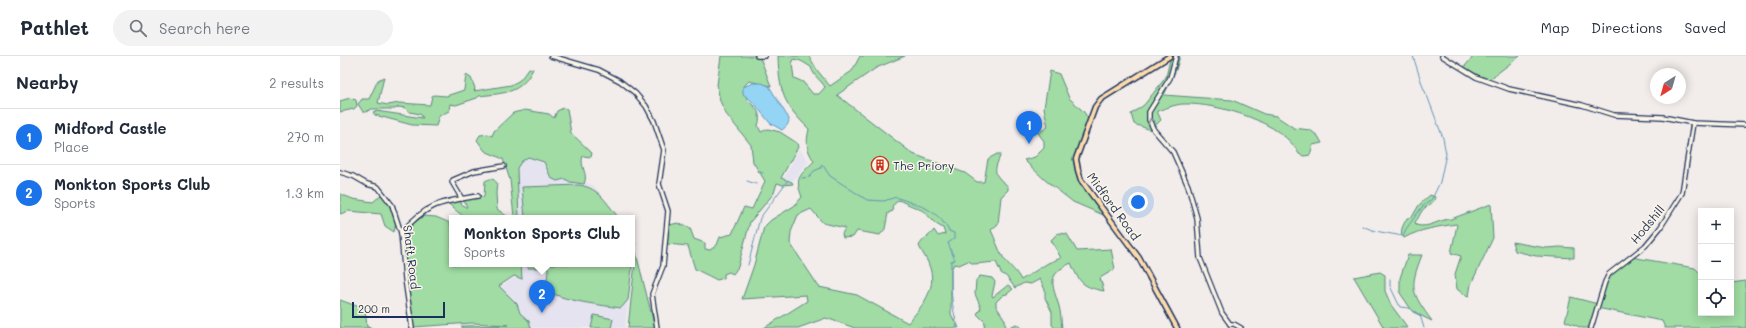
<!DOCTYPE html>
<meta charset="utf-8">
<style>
body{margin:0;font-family:Mali,sans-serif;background:#f2f2f3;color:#1f2937}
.controls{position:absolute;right:12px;bottom:12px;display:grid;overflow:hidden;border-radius:0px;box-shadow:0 2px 10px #0003}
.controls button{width:36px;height:36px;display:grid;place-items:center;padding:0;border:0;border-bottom:1px solid #e0e1e3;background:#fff;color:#1f2937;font:20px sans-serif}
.compass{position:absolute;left:1310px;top:12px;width:36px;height:36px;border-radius:50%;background:#fff;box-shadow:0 2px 10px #0003;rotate:217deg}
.scale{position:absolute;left:12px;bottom:10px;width:93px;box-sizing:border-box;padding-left:4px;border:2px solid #1b2f5e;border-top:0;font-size:11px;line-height:14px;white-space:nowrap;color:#1b2f5e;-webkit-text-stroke:3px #fcf5e5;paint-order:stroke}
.you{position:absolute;left:798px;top:146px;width:14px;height:14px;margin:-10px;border:3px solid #fff;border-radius:50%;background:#1a73e8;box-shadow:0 0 0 6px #1a73e833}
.badge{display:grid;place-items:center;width:26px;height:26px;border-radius:50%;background:#1a73e8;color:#fff;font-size:13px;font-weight:700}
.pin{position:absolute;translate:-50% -33px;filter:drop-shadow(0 1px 2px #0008)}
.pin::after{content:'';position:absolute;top:21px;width:14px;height:12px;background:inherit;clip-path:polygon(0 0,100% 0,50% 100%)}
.popup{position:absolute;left:109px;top:159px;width:186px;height:52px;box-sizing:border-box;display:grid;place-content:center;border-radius:0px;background:#fff;filter:drop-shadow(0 1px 3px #0005);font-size:13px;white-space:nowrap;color:#747a83}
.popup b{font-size:15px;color:#1f2937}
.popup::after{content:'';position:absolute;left:50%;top:100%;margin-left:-8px;border:8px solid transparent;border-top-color:#fff}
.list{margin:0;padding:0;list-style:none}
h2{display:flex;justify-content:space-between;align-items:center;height:52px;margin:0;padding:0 16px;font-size:17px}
h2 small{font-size:13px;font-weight:400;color:#747a83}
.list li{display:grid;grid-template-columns:26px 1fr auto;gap:12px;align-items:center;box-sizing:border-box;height:56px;padding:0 16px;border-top:1px solid #e0e1e3}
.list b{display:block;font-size:15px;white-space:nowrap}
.list p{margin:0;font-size:13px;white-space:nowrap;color:#747a83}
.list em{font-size:13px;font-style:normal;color:#747a83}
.icon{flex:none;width:22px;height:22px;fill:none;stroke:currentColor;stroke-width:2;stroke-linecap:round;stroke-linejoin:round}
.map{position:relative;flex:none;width:1406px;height:272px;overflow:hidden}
header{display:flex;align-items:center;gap:24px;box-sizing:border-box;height:56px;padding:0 20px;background:#fff;border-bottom:1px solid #e0e1e3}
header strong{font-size:19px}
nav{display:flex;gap:22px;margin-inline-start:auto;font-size:14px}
.search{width:280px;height:36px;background:#f2f2f3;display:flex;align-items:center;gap:10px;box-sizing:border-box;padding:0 14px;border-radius:22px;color:#747a83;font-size:15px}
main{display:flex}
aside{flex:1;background:#fff}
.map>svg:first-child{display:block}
.built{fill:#e6e3f0}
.green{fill:#a0dca3;stroke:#5e8680;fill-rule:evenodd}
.water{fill:#94d5f6;stroke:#6493b9}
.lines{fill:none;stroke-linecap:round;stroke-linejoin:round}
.stream{stroke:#6493b9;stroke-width:1}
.minor-casing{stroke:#1b2f5e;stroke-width:6}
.major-casing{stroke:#1b2f5e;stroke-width:7}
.minor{stroke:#fcf5e5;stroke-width:3.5}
.major{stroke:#fddcac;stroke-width:4}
.oneway{stroke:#8c92a2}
.labels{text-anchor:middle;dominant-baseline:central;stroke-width:3;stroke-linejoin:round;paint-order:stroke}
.poi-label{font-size:12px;fill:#1b2f5e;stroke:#fcf5e5;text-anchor:start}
.street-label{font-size:12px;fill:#1b2f5e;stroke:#fcf5e5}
</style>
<header>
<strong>Pathlet</strong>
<div class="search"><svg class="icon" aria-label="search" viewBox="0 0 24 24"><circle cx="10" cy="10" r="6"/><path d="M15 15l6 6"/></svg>Search here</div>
<nav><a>Map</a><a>Directions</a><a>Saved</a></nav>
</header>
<main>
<aside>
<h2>Nearby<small>2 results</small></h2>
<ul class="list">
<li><span class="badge">1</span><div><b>Midford Castle</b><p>Place</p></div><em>270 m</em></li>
<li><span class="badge">2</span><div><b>Monkton Sports Club</b><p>Sports</p></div><em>1.3 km</em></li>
</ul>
</aside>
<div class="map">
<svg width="1406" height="272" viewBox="0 0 1406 272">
<rect width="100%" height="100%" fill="#f2edea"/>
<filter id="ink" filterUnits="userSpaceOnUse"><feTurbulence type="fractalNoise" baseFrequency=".025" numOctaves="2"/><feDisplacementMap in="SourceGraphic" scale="8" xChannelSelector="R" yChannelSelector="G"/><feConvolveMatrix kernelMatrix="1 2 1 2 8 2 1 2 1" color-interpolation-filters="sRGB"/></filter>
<g filter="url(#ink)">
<g class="built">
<path d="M459 93 469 105 457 121 452 125 444 122Z"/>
<path d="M188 101 254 130 280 162H179L177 110 180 105Z"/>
<path d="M292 179 295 188 285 272H189L188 267 160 231 174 222 182 223 181 208H292Z"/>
</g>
<g class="green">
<path d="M381 0H415L421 4 431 30 409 25 405 29 407 44C417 52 422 57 418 70L421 76 428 73 440 76 457 87 458 91 441 122 452 126 453 128 443 129 437 127 434 137 410 166 398 211 393 218 389 216 384 218V222L377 224 355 213 348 190 327 188 329 169 338 167 350 172 354 183 365 187V193L370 194 377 189 380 181 392 178 404 151 412 153 425 125 413 106 411 89 386 58 380 45 377 29Z"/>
<path d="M438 0H469L477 14 490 30 512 15 520 0H565L536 12 497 39 573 98 625 117 637 126H644L648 103 657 98H661C658 106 652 115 659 122 662 126 666 127 668 131V134L661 141 658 168 651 174C655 182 658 193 663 201 668 209 677 215 681 224L708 207 721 202 711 184 718 177 727 178 737 195 771 193 775 213 760 222 764 235C742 231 739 226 731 207 706 219 712 228 719 250 721 257 721 265 722 272H715L712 269V256L705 242V234L700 223 691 228 684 227 675 232 667 221 661 217 656 206 634 208 628 205 619 209 614 208 611 214V258L618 272H515L486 262 458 272H424L467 245 466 239 402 243 414 209 424 171 431 164 454 150 462 141C454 121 460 120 474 105 466 93 466 87 469 73 443 48 439 35 438 0ZM454 3 461 5 471 11C474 21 480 23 485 31L479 38H473L463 26 454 22 452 8ZM559 144C564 147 580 153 583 155 592 162 591 166 603 172L605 178 598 180 594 174C589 181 583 182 579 190 582 197 588 204 590 212 597 234 581 251 568 267L517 239 479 231 450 187 451 176 458 159 471 153 483 167 505 172 502 178 503 182 513 181 517 175 540 179 545 173 548 157 553 155 552 150Z"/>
<path d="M835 0H840L836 14 824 39 892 44 924 58 936 60 954 72 970 74 978 80 982 87 973 89 970 99 964 100 959 98C944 66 877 47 844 48 835 48 825 53 817 55L821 64 811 74 794 68 791 58 804 49 826 21 830 3Z"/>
<path d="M1134 0H1180L1150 23 1147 24 1124 11Z"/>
<path d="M189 12 193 13C181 38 164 37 139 40L137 42 116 49 110 48 109 55 99 60 96 70 72 69 35 59 33 56 36 55 83 62 80 58 69 56 66 52 58 51 55 53H31L26 56H23L18 48 22 43H29L38 24 44 21 38 47 48 49 59 47 90 49 92 40 94 39 106 40 124 34 126 19 131 22 135 32 134 35 171 29 180 24Z"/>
<path d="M710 15 719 18 729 42 744 56 749 64 737 96 741 119 768 161 733 146 705 124 684 104 695 101 704 92V85L698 77 708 71 704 52Z"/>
<path d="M10 42 16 44 17 50 14 53 0 56V45Z"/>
<path d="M223 52 227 53 231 77 252 97 251 101 243 100C239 110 249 118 244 128L230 126 225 123 217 125 211 122 204 106 188 101 181 106 177 112 179 162H125C120 157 113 153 109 148L110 146 118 144 125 151H127L124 145 127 143 144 141 145 125C151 122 153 122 157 127L156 137 157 153 168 161H174L170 124 163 103 145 95 137 84 140 79 148 78 152 80 154 75 173 57 185 54 209 58 214 62 217 55Z"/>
<path d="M239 129C260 132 266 147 279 162H185L182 131Z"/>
<path d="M0 138 13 143 33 146 41 139 47 143 56 167 54 176 45 170 41 158 9 155 0 158Z"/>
<path d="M1090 139 1095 141V143C1091 150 1085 150 1082 155 1079 159 1079 162 1075 166L1076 169C1089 173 1099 163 1111 163L1151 148 1153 182 1131 228 1129 240 1123 238 1117 233 1115 218 1121 200 1111 197 1117 169 1116 168C1098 171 1080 173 1064 182 1058 176 1064 168 1067 162L1072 161 1079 149Z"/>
<path d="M84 160 96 161 110 167 112 178V208H181L182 223 174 220 159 230 177 248 180 257 189 265 191 272H122V270L168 269 132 267 73 271 63 178 73 167Z"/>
<path d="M292 179 295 188 288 244 281 252C267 250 215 244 209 234 205 228 208 219 208 212H188L187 208H292Z"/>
<path d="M1172 186 1206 192 1220 191 1234 192V202L1196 200 1175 195Z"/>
<path d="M296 197 315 272H288Z"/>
<path d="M1068 199H1082C1069 232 1071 236 1092 265L1073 256 1060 237V222Z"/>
<path d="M1291 201 1355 212 1361 218V257H1391V227L1406 225V272H1325L1322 265 1257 252V251L1248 272H1242L1225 265 1231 241 1258 248C1264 219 1266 216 1291 201Z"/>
<path d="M1040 216 1045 219V235L1051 249 1068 272H1044L1014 221Z"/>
<path d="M640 220 652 222 655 226 652 240 653 241 668 229 673 233 667 238 663 239 656 246V250L665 264V269L668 272 676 268 680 270 681 272H644L645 266 637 258 641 252 635 238 636 224Z"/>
<path d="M0 244 25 253 27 271 32 272H0Z"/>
<path d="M254 259 273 263 271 272H251Z"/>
</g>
<path class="water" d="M413 27H422L429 30 449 63C449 68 446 71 442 74L430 67 413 46 403 38V31Z"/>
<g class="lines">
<g class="stream">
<path d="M418 115 423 117"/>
<path d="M462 122 470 121 474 115 481 112 482 108 490 120 527 144 544 145 556 141C578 150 596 151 609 175L614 177V183L608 187 615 204 611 205C611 227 610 253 619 272"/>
<path d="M407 125 416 128"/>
<path d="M1022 170 1035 175 1063 180 1066 173 1082 151 1092 143 1100 126 1106 98 1103 82 1088 42 1083 31 1073 0"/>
<path d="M408 209 420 162 448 124"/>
<path d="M1050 223V230L1060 251 1069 252 1080 259 1084 272"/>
</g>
<defs>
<g id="minor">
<path d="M211 0 259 14 280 25 295 37 306 50 314 65 324 94 319 128 328 155 323 210 312 238 317 272"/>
<path d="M417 0H425"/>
<path d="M836 0 830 22 809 56V64L814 74 833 96 848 130 857 162 860 202 882 257 890 268"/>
<path d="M1102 0 1136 21 1169 33 1242 49 1274 59 1323 61 1353 67 1406 69"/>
<path d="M0 116 13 120 27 128 38 131 52 149 61 177 65 223 72 272"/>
<path d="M122 143 112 126 113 124 134 115 164 110"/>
<path d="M61 177C87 147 101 146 138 140"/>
<path d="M890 268H894L901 272"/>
<path d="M1251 272 1265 226 1269 218 1305 190 1320 172 1342 137 1353 67"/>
</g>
<path id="major" d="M830 0 761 43 755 51 736 103 738 114 741 124 799 202 837 272"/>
</defs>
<use href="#minor" class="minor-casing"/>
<use href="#major" class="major-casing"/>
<use href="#minor" class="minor"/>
<use href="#major" class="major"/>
</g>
<defs><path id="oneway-chevron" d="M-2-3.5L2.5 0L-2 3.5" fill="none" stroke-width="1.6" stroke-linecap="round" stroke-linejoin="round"/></defs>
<use class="oneway" href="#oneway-chevron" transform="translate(811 65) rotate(-107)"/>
</g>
<defs>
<symbol id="building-ring" viewBox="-11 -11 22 22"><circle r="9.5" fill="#fcf5e5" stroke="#c8321e" stroke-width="1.5"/><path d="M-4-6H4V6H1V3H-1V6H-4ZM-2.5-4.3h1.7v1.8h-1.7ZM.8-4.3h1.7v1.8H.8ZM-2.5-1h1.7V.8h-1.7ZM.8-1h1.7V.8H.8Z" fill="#c8321e"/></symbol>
</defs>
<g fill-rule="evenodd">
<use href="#building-ring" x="530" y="99" width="20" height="20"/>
</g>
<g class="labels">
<g class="poi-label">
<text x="553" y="109">The Priory</text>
</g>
<g class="street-label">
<text transform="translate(774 150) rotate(54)">Midford Road</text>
<text transform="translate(1307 168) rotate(-50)">Hodshill</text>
<text transform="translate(72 201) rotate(83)">Shaft Road</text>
</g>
</g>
</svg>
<div class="controls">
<button>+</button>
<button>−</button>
<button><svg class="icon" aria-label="locate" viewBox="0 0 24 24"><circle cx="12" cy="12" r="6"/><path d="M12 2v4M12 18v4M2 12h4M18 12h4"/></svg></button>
</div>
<svg class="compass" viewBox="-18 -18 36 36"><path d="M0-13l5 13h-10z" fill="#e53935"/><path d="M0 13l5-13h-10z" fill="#747a83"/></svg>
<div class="scale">200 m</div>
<div class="you"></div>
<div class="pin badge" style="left:689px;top:88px">1</div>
<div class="pin badge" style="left:202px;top:257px">2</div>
<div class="popup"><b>Monkton Sports Club</b>Sports</div>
</div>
</main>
